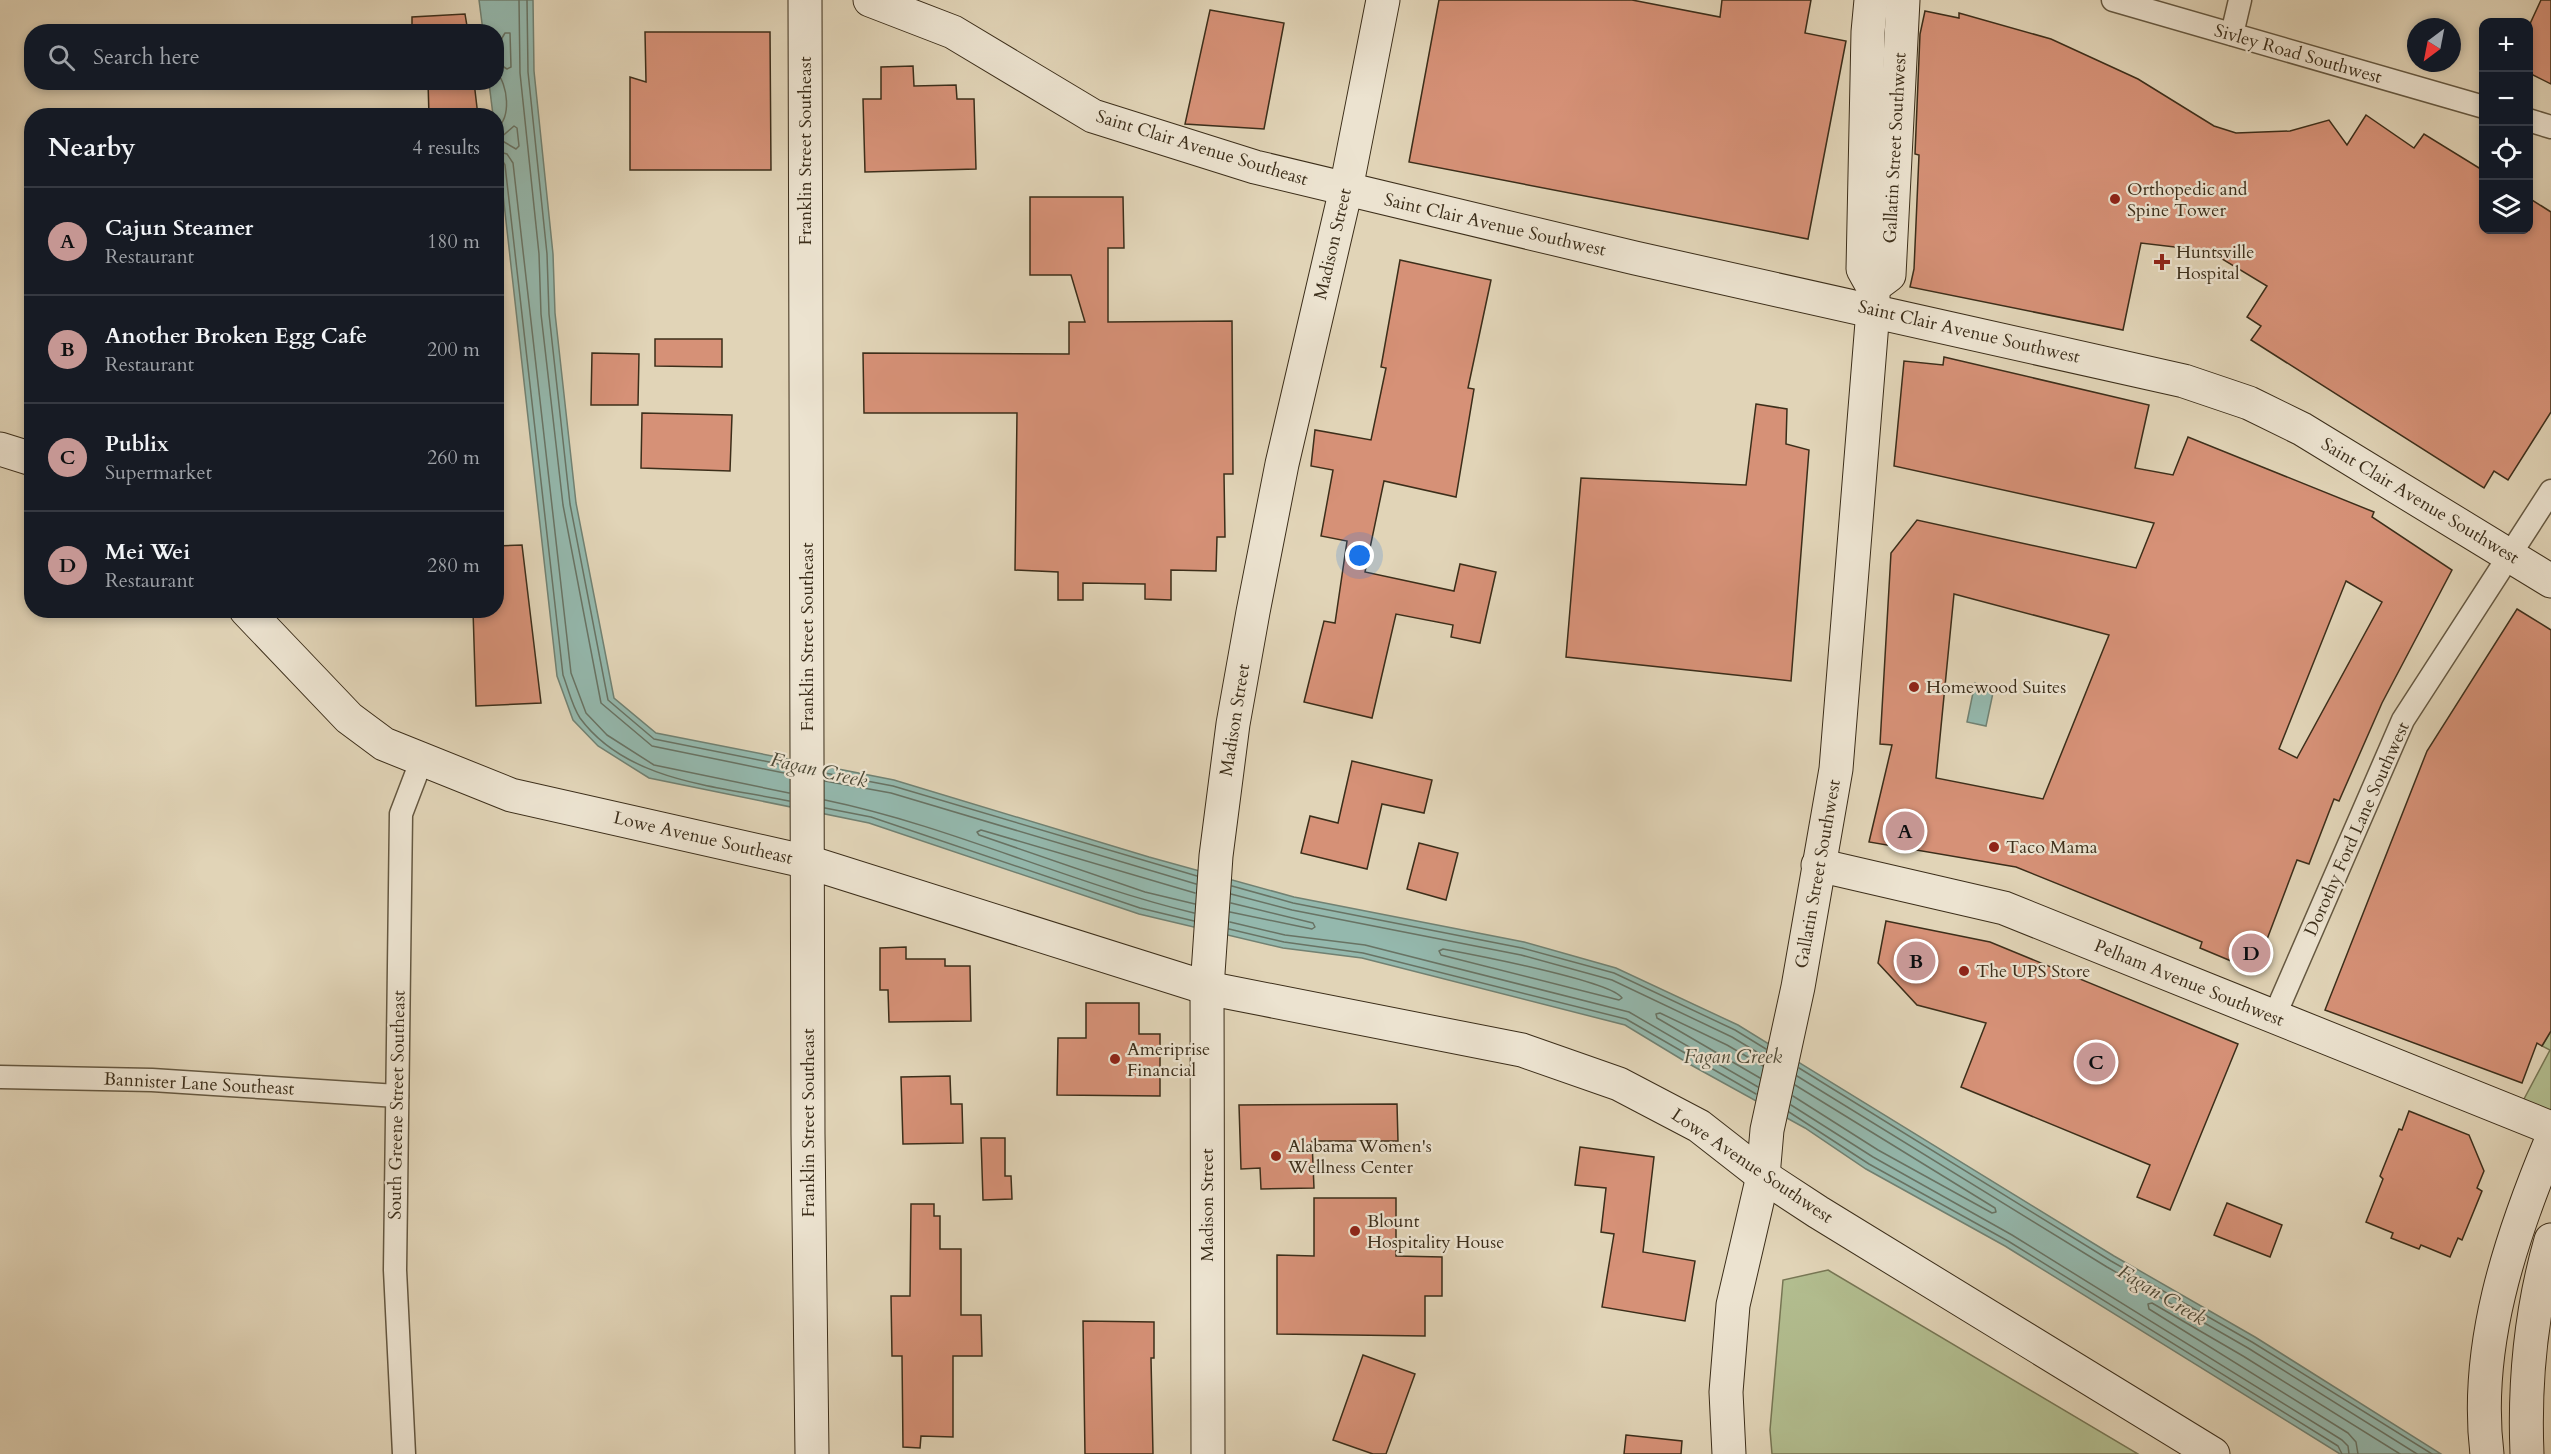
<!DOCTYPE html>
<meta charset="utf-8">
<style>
body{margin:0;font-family:Cardo,serif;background:#242831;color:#f1f3f6}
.controls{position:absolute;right:18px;top:18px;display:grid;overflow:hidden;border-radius:12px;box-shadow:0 3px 9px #0003}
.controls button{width:54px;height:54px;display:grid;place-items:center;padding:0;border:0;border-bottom:2px solid #363941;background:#171b24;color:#f1f3f6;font:30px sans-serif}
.compass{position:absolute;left:2407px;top:18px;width:54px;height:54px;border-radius:50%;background:#171b24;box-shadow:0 3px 9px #0003;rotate:212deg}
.you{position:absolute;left:1360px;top:556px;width:21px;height:21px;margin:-15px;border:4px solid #fff;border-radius:50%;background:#1a73e8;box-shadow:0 0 0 9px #1a73e833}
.badge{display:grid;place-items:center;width:39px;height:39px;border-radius:50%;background:#c59692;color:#111;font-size:20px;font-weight:700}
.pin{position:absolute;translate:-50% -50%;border:3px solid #fff;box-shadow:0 2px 6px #0006}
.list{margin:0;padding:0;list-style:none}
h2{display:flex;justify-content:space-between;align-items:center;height:78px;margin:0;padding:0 24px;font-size:26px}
h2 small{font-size:20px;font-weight:400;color:#9ea1a6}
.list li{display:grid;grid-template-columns:39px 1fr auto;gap:18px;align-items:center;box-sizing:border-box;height:108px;padding:0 24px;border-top:2px solid #363941}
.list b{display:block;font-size:22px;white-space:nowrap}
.list p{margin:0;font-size:20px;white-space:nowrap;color:#9ea1a6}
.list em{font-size:20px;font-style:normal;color:#9ea1a6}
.icon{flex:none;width:33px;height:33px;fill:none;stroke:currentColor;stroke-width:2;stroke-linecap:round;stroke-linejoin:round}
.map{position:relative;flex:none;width:2551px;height:1454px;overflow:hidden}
.search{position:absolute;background:#171b24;box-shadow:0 3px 9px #0003;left:24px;top:24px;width:480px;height:66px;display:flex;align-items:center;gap:15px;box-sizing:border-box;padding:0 21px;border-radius:24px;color:#9ea1a6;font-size:22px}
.panel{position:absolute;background:#171b24;box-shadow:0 3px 9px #0003;left:24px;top:108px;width:480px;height:510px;border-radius:24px}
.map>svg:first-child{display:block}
.green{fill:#b2bd8f;stroke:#777654;stroke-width:1.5}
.water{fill:#94b8ad;stroke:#718172;stroke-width:1.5}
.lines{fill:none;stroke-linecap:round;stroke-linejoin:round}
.shore{stroke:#687364;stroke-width:1.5}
.building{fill:#d69177;stroke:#3c2e1a;stroke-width:1.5;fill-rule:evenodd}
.street-casing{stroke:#655841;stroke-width:25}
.secondary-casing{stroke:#3c2e1a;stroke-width:35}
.street{stroke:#ece3d0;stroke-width:22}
.secondary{stroke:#ece3d0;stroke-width:33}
.poi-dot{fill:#8f2418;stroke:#ece3d0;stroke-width:2}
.labels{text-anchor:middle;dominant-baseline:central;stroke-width:4.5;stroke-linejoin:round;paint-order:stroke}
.street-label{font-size:18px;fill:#3c2e1a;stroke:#ece3d0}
.poi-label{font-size:18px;fill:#3c2e1a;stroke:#ece3d0;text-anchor:start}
.water-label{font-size:20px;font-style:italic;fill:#4e4a37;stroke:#ece3d0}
</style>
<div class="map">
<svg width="2551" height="1454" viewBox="0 0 2551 1454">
<rect width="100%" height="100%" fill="#e1d4b7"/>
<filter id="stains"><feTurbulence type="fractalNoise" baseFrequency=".00333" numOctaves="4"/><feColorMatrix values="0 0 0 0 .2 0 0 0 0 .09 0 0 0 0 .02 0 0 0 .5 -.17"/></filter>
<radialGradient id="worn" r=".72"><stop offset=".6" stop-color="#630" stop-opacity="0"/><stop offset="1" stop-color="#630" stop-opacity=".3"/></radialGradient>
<g class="green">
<path d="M2551 1031V1128L2516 1114 2550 1050 2542 1046Z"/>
<path d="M1828 1270 2138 1454H1772L1770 1430 1783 1280Z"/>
</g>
<g class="water">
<path d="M479 0H533L534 71 553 254 555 313 576 503 614 698 656 733 894 780 1149 857 1294 897 1524 942 1616 968 1738 1025 2114 1256 2255 1337 2441 1454H2340L2005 1246 1866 1169 1805 1128 1691 1065 1625 1025 1362 958 1283 948 1139 914 869 823 649 778 598 746 573 720 557 676 497 141 496 116 493 115 489 83 496 82V32L483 31Z"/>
<path d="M1975 683 1993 693 1986 726 1967 722Z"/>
</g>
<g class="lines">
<g class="shore">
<path d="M519 0 520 73 539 254 541 314 563 505 601 703 652 746 789 774"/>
<path d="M527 0 528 72 547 254 549 314 570 504 608 700 654 739 789 766"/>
<path d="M496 48 505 33H510L511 67 507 69 496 62"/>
<path d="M496 72C508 83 512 120 496 128"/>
<path d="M514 126 517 128 519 146 516 149 499 139Z"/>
<path d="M496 151 507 154 513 163 571 673 586 713 607 735 654 765 789 793"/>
<path d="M496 158 502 160 505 165 563 675C568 688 572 706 580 718 627 782 717 786 789 801"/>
<path d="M825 773 893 786 1197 876"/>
<path d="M825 781 891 793 1196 884"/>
<path d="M825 800C951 826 1069 883 1194 913"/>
<path d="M825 808 871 817 1140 908 1194 921"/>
<path d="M1232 886 1293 903 1522 948 1614 973 1735 1030 1766 1049"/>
<path d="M1231 894 1292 910 1521 955 1612 980 1732 1037 1765 1057"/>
<path d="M1195 904 1145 892 979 835 977 832 981 830 1195 893"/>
<path d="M1230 912 1312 929 1315 927 1313 923 1231 903"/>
<path d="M1230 922 1285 935 1365 945 1629 1012 1758 1087"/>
<path d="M1229 929 1284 942 1363 953 1626 1019 1756 1094"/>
<path d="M1443 949C1470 954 1612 981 1622 998L1619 1000 1441 955 1439 951Z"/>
<path d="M1799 1068 2111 1261 2252 1342 2432 1454"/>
<path d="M1797 1076 2107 1267 2248 1348 2417 1454"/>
<path d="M1760 1078 1657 1018 1656 1014 1660 1013 1727 1045 1763 1066"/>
<path d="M1793 1096 1878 1150 1992 1213 1996 1212 1995 1208 1795 1085"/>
<path d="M1791 1105 1873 1157 2012 1235 2342 1440 2348 1446 2349 1454"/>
<path d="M1789 1112 1869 1164 2008 1241 2338 1446 2342 1454"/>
<path d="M2358 1454 2356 1442 2348 1433 2149 1309 2148 1304 2152 1303 2243 1356 2400 1454"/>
</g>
</g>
<g class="building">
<path d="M1439 0H1632L1720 17 1722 0H1811L1805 33 1846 41 1808 239 1409 162Z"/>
<path d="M2541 0H2551V84L2529 73V26Z"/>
<path d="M1210 10 1284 23 1264 129 1185 124Z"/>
<path d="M1925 11 1959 18V13L2051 39 2138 79 2214 126 2236 133 2290 131 2329 120 2347 145 2366 115 2414 148 2424 134 2484 171V230H2529V198L2551 212V412L2508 480 2494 471 2484 488 2251 340 2261 326 2247 317 2267 286 2209 251 2141 243 2123 330 1910 287 1914 269 1919 155 1915 154 1920 34Z"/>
<path d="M465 14 468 32H412V17Z"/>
<path d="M645 32H770L771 170H630V77L646 82Z"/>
<path d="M913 66 914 86 956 85 957 99H974L976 169 865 172 863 99H881V67Z"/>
<path d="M428 82H474L478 116H429Z"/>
<path d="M1030 197H1123L1124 248H1108V322L1232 321 1233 474H1224L1225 537H1217L1216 571 1171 570V600L1145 599V584L1083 583V600H1058V572L1015 570 1017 413H864L863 353 1069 354V322H1085L1071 275H1030Z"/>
<path d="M1400 260 1491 280 1468 388 1474 389 1456 497 1384 481 1365 572 1454 591 1460 564 1496 572 1480 643 1451 637 1453 625 1396 614 1372 718 1304 702 1324 621 1335 623 1347 541 1321 536 1333 470 1311 466 1315 430 1371 440 1386 368 1381 367Z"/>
<path d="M655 339H722V367L655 366Z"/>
<path d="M592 353 639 354 638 405H591Z"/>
<path d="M1944 357 2149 405 2135 468 2173 475 2188 437 2374 512 2372 517 2452 570 2382 703 2339 801 2334 799 2309 864 2297 860 2255 971 2200 948 2202 942 2016 867 1869 842 1892 745 1880 744 1891 553 1917 520 2136 568 2154 523 1894 466 1904 361 1943 365ZM2346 581 2382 602 2297 758 2279 749ZM1954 594 2109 635 2043 799 1936 778Z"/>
<path d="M1756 404 1787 409 1786 444 1809 450 1791 681 1566 657 1581 478 1746 485Z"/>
<path d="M642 413 732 415 730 471 641 468Z"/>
<path d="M522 545 541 703 476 706 473 610H496V546Z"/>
<path d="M2517 609 2551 630V1031L2542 1046 2537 1043 2522 1083 2325 1010 2427 751Z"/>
<path d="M1352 761 1432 780 1424 813 1382 804 1367 869 1301 853 1310 816 1338 823Z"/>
<path d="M1419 843 1458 853 1446 900 1407 889Z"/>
<path d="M1886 921 1990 942 2238 1044 2170 1210 2137 1197 2150 1165 1961 1087 1986 1023 1917 1005 1878 963Z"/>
<path d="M906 947V959H945V966H970L971 1021 889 1022 888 990H880V948Z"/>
<path d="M1086 1003H1139V1034H1160V1096L1057 1095 1058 1038H1086Z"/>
<path d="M950 1076 951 1104H962L963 1143 903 1144 901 1077Z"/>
<path d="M1397 1104 1398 1141H1312L1314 1188 1261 1189 1260 1168 1241 1169 1239 1105Z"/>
<path d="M2409 1111 2469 1135 2484 1171 2477 1188 2482 1191 2462 1240 2458 1238 2450 1257 2421 1245 2419 1249 2391 1238 2393 1233 2366 1222 2383 1179 2380 1176 2399 1129 2402 1130Z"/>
<path d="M981 1138H1005V1176H1011L1012 1199 983 1200Z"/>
<path d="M1580 1147 1654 1157 1643 1252 1695 1261 1685 1321 1602 1307 1614 1234 1601 1232 1606 1188 1575 1185Z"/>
<path d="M1314 1198H1396V1256L1442 1257V1296H1425V1336L1277 1334V1255L1314 1256Z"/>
<path d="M2227 1203 2282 1225 2270 1257 2214 1235Z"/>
<path d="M911 1204H934V1216H940V1249H961V1315H981L982 1356H953V1437L921 1436 920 1448 903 1447 902 1356H892L891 1296H910Z"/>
<path d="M1083 1321 1154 1322V1358H1151L1153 1454H1085Z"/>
<path d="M1363 1355 1415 1374 1386 1454H1373L1333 1440Z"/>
<path d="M1626 1435 1682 1441 1681 1454H1624Z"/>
</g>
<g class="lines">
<defs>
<g id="street">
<path d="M2113 0 2484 107"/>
<path d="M2232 34 2240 0"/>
<path d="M2528 120 2551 127"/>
<path d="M2274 1017 2403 720 2551 491"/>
<path d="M0 1077 152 1080 397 1096"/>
<path d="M404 1454 395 1270 401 814 422 759"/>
</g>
<g id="secondary">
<path d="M805 0 808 1134 812 1454"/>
<path d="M870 0 953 32 1093 116 1255 167 1635 258 2184 381 2249 403 2302 429 2551 581"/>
<path d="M1873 287 1889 275 1903 0"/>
<path d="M0 449 32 459"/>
<path d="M246 610 349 718 384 744 511 795 808 862 1207 988 1522 1050 1619 1084 1699 1126 1763 1176 1818 1212 2213 1454"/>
<path d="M1818 865 2004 908 2551 1128"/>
<path d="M1208 1454 1207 988 1216 856 1233 724 1253 612 1282 464 1346 189 1383 0"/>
<path d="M1729 1454 1726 1392 1733 1305 1763 1176 1767 1130 1798 987 1836 769 1873 310V287L1863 269 1868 32 1871 0"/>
<path d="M2487 1454C2474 1347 2510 1239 2551 1141"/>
<path d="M2527 1454C2524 1381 2531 1310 2551 1240"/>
</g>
</defs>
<use href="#street" class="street-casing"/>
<use href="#secondary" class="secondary-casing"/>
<use href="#street" class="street"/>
<use href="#secondary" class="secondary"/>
</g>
<g class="poi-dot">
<circle cx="2115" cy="199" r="6"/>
<path d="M2159 253h6v6h6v6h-6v6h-6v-6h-6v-6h6z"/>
<circle cx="1914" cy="687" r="6"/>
<circle cx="1994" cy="847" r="6"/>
<circle cx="1964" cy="971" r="6"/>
<circle cx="1115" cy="1059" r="6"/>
<circle cx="1276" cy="1156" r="6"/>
<circle cx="1355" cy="1231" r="6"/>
</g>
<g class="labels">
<g class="street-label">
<text transform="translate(2298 54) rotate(16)">Sivley Road Southwest</text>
<text transform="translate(1202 148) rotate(17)">Saint Clair Avenue Southeast</text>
<text transform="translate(1895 148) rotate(-87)">Gallatin Street Southwest</text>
<text transform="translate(805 151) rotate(-90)">Franklin Street Southeast</text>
<text transform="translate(1495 225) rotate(13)">Saint Clair Avenue Southwest</text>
<text transform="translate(1333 244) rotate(-77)">Madison Street</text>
<text transform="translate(1969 332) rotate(13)">Saint Clair Avenue Southwest</text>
<text transform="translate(2420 501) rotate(31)">Saint Clair Avenue Southwest</text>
<text transform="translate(807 637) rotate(-90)">Franklin Street Southeast</text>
<text transform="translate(1235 720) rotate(-81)">Madison Street</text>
<text transform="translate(2357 829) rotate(-66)">Dorothy Ford Lane Southwest</text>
<text transform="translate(703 838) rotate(13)">Lowe Avenue Southeast</text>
<text transform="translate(1818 874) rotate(-80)">Gallatin Street Southwest</text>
<text transform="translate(2189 983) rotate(22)">Pelham Avenue Southwest</text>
<text transform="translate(199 1084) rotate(3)">Bannister Lane Southeast</text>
<text transform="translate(397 1105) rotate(-89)">South Greene Street Southeast</text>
<text transform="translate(808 1123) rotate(-90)">Franklin Street Southeast</text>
<text transform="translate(1752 1166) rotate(34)">Lowe Avenue Southwest</text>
<text transform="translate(1207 1205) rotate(-90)">Madison Street</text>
</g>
<g class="poi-label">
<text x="2127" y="189">Orthopedic and<tspan x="2127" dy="21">Spine Tower</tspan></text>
<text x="2176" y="252">Huntsville<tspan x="2176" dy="21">Hospital</tspan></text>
<text x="1926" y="687">Homewood Suites</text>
<text x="2006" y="847">Taco Mama</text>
<text x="1976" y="971">The UPS Store</text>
<text x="1127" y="1049">Ameriprise<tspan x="1127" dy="21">Financial</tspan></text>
<text x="1288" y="1146">Alabama Women's<tspan x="1288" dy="21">Wellness Center</tspan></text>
<text x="1367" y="1221">Blount<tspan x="1367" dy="21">Hospitality House</tspan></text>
</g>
<g class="water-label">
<text transform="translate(819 770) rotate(13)">Fagan Creek</text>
<text x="1733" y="1056">Fagan Creek</text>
<text transform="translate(2162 1295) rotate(31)">Fagan Creek</text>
</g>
</g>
<rect width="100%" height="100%" filter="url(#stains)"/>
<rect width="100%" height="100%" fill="url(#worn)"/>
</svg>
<div class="controls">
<button>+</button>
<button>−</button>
<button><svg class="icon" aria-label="locate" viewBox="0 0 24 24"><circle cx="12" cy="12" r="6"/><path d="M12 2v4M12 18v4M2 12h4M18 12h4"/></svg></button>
<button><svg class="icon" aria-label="layers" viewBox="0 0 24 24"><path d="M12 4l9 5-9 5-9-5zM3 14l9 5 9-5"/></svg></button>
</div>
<svg class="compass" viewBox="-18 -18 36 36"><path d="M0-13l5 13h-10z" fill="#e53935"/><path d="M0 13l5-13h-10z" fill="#9ea1a6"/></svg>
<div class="you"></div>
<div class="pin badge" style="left:1905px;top:831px">A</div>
<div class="pin badge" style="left:1916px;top:961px">B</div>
<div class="pin badge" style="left:2096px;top:1062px">C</div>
<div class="pin badge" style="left:2251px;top:953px">D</div>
<div class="search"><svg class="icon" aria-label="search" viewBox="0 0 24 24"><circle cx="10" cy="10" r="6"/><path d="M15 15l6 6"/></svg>Search here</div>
<section class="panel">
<h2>Nearby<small>4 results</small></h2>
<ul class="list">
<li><span class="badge">A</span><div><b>Cajun Steamer</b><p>Restaurant</p></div><em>180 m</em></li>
<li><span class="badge">B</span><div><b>Another Broken Egg Cafe</b><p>Restaurant</p></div><em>200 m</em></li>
<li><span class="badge">C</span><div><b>Publix</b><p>Supermarket</p></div><em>260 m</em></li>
<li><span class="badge">D</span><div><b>Mei Wei</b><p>Restaurant</p></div><em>280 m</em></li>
</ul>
</section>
</div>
